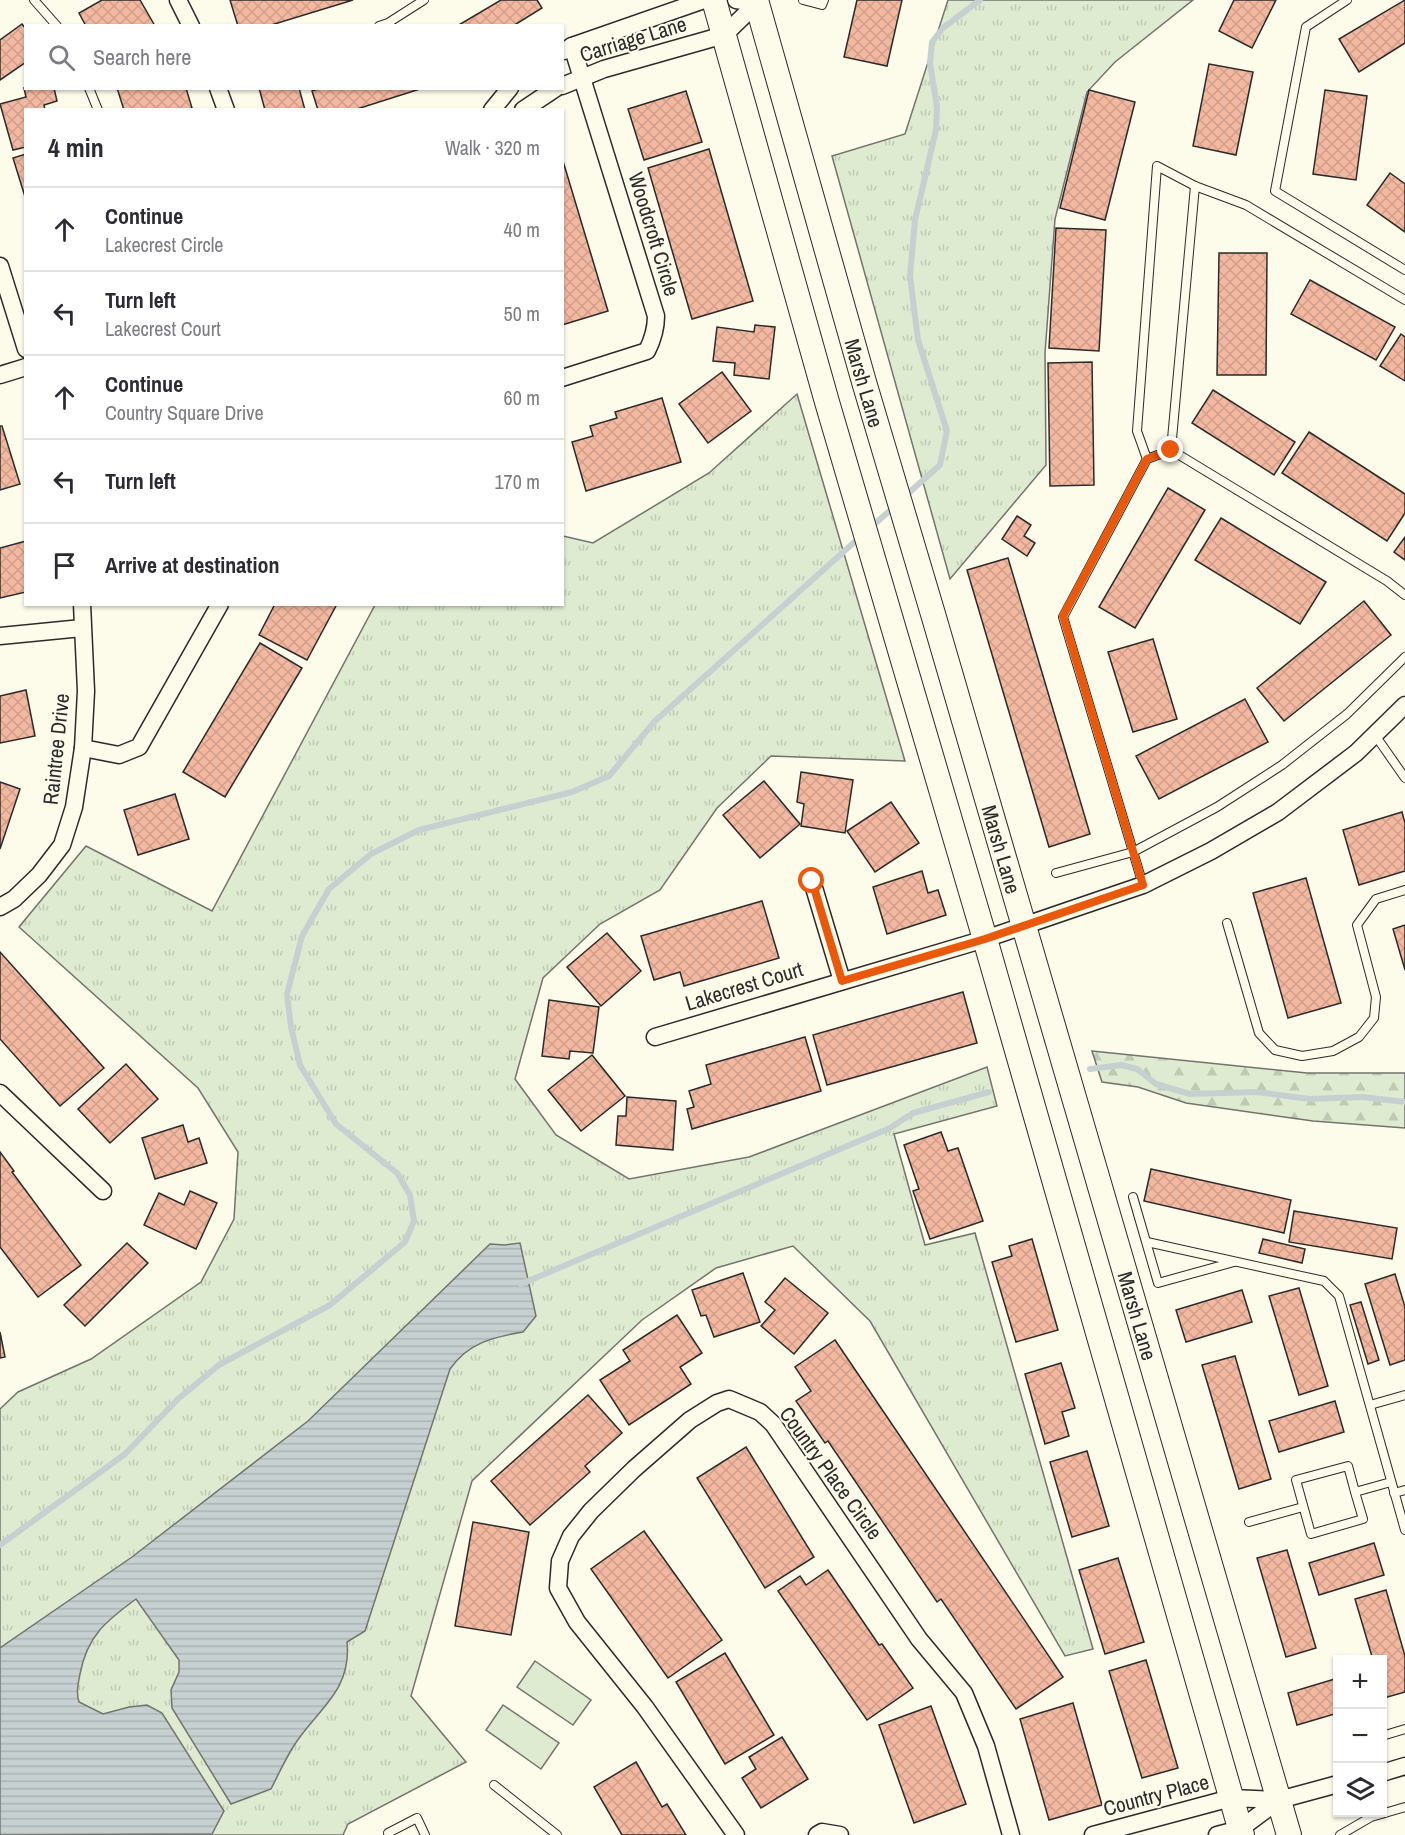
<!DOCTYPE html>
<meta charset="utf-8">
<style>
body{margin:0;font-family:"Archivo Narrow",sans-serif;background:#f2f2f3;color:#2b2b33}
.controls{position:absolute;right:18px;bottom:18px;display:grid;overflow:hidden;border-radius:0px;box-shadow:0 2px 4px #0004}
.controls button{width:54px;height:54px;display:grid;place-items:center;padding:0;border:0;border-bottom:2px solid #e1e1e2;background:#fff;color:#2b2b33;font:30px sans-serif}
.stop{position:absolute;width:18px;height:18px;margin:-14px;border:4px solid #ea580c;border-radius:50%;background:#fff}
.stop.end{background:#ea580c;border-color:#fff;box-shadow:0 2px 6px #0008}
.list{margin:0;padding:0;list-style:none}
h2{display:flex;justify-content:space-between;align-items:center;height:78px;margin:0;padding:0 24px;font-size:26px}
h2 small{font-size:20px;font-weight:400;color:#7c7c81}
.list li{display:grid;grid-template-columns:39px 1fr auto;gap:18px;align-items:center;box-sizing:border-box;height:84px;padding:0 24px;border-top:2px solid #e1e1e2}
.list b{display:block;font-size:22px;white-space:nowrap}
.list p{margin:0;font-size:20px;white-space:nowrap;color:#7c7c81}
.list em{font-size:20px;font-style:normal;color:#7c7c81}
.icon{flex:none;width:33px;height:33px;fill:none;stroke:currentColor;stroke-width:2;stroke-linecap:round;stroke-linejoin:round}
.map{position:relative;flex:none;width:1405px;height:1835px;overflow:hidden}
.search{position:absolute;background:#fff;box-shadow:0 2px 4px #0004;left:24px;top:24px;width:540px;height:66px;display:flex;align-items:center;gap:15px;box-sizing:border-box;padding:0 21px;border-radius:0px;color:#7c7c81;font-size:22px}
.panel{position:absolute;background:#fff;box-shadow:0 2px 4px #0004;left:24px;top:108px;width:540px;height:498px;border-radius:0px}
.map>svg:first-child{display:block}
.grass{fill:url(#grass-tufts);stroke:#74746e;stroke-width:1.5}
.forest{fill:url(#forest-firs);stroke:#74746e;stroke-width:1.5}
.pitch{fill:#deebd1;stroke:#74746e;stroke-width:1.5}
.water{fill:url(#water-rules);stroke:#74746e;stroke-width:1.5}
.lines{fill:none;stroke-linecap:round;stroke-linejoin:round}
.stream{stroke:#c7d0d0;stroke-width:6}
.building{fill:url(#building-cross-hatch);stroke:#2b2b2b;stroke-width:1.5}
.service-casing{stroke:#2b2b2b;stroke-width:10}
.minor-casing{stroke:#2b2b2b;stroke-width:19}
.secondary-casing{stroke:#2b2b2b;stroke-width:26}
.service{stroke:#fdfbea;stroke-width:8}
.minor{stroke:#fdfbea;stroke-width:16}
.secondary{stroke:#fdfbea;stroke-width:24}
.route{stroke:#ea580c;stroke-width:8}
.labels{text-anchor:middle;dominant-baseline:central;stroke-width:4.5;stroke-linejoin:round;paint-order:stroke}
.street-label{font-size:21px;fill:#2b2b2b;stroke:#fdfbea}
</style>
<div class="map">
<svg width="1405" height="1835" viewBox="0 0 1405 1835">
<defs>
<pattern id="grass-tufts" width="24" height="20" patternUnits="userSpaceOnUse" patternTransform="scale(1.5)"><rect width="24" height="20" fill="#deebd1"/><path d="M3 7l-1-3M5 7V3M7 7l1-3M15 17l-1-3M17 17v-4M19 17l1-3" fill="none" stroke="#bfcab4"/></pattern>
<pattern id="forest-firs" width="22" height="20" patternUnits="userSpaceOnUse" patternTransform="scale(1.5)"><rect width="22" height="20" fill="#deebd1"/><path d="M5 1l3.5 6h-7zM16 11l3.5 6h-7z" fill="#bfcab4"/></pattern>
<pattern id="water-rules" width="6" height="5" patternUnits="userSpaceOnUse" patternTransform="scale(1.5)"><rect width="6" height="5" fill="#c7d0d0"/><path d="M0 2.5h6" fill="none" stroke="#abb3b3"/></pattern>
<pattern id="building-cross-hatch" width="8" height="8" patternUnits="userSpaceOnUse" patternTransform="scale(1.5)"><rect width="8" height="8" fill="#f2b8a0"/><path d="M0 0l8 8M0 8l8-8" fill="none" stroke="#d09e8a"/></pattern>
</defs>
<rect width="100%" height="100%" fill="#fdfbea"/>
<g class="grass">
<path d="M948 0H1193L1115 62 1087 92 1055 219 1045 353 1046 465 950 579 832 156 905 134Z"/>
<path d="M797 394 905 761 771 756 717 808 660 890 600 924 543 978 515 1079 556 1135 629 1179 749 1157 987 1067 997 1106 894 1134 925 1245 975 1233 1093 1649 1065 1656 870 1321 793 1246 716 1268 642 1320 472 1481 411 1696 466 1762 348 1824 343 1835H0V1409L18 1392 91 1359 201 1282 234 1219 238 1152 198 1088 19 927 86 846 212 911 375 605 562 604 563 536 593 543 709 473Z"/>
</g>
<path class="forest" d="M1092 1051 1307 1073H1405V1128L1313 1121 1186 1103 1138 1087 1102 1082Z"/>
<g class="pitch">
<path d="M535 1661 591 1700 573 1725 517 1687Z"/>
<path d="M503 1705 559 1743 541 1769 486 1730Z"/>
</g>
<path class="water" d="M520 1243 536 1316 523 1332C493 1337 468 1343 450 1369L365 1631 347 1642C352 1692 316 1710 293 1747 285 1760 278 1775 271 1789L231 1804 172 1708 171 1690 179 1672V1660L136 1599C106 1621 87 1636 80 1674 78 1684 76 1692 79 1702L103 1714 129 1707 147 1705 162 1713 224 1811 212 1834 0 1835V1648L132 1557 308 1421 490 1244 505 1245Z"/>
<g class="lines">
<g class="stream">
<path d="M903 498 940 465 947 431 918 340 910 276 915 220 936 130 937 107 930 63 932 42 943 28 980 0"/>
<path d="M870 528 894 507"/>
<path d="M1090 1069 1121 1065 1137 1069 1156 1084 1190 1094 1256 1092 1310 1099 1362 1097 1405 1102"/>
<path d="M521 1284 890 1128 913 1113 989 1092"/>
<path d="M0 1545 125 1454 178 1399 219 1365 330 1305 405 1242 414 1221 410 1195 397 1173 336 1124 300 1065 291 1027 287 994 302 936 329 889 371 854 419 830 572 792 609 776 655 721 860 537"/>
</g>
</g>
<g class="building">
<path d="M102 0H140L155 26H86L79 13Z"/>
<path d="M230 0H353L268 26H238Z"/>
<path d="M501 0H537L542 8 513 26H457Z"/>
<path d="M857 0H902L887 66 844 57Z"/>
<path d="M1234 0H1276L1252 48 1219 31Z"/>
<path d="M1405 0V43L1359 72 1339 39Z"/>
<path d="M22 24 26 29V62L0 80V40Z"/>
<path d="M1209 64 1253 72 1236 155 1193 146Z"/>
<path d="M24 88H54L57 101 44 105 45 110H26V147L13 150 0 104 26 97Z"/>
<path d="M117 88H186L192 108 187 110H124Z"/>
<path d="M259 88H299L305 110H265Z"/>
<path d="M321 88H423L354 110H318L312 91Z"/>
<path d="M1089 90 1135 102 1105 220 1060 208Z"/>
<path d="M1325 90 1367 96 1356 180 1313 174Z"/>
<path d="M686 91 702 142 644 160 628 109Z"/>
<path d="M709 149 753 301 692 319 648 168Z"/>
<path d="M26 154V200L13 158Z"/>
<path d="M563 161 608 311 562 325V161Z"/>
<path d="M1390 173 1405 184V232L1367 205Z"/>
<path d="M1056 228 1106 230 1099 351 1049 348Z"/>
<path d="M1219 253H1267L1266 375H1217Z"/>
<path d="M1310 280 1395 327 1376 360 1291 314Z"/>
<path d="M755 325 775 327 769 379 734 375 735 363 713 361 717 327 754 332Z"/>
<path d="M1401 334 1405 337V381L1380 366Z"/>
<path d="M1092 362 1094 485 1050 486 1048 363Z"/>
<path d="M722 372 751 411 708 443 679 404Z"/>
<path d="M1213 390 1295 442 1274 475 1192 423Z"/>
<path d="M662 398 681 462 586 491 572 442 593 436 590 426 617 418 615 412Z"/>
<path d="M0 426H2L20 484 0 490Z"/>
<path d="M1309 432 1405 494V513L1387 541 1282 473Z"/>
<path d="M1168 488 1205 510 1135 628 1099 607Z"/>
<path d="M1017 516 1031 525 1024 536 1035 543 1027 556 1002 539Z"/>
<path d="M1221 518 1326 582 1300 624 1195 560Z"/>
<path d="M1405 537V560L1394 552Z"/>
<path d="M26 541V592L0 598V548Z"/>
<path d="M1008 558 1090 834 1049 847 967 570Z"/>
<path d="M1364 601 1391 635 1284 721 1257 688Z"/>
<path d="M275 604H337L307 660 259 635Z"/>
<path d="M1153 639 1177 719 1133 732 1108 652Z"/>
<path d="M260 643 302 668 225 797 183 772Z"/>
<path d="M26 690 35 736 0 743V696Z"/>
<path d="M1245 699 1268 742 1159 799 1136 756Z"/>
<path d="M801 772 853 780 845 833 801 826 804 804 797 802Z"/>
<path d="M764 781 800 824 760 858 723 815Z"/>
<path d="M0 782 20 789 0 849Z"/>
<path d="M175 794 189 839 138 855 124 810Z"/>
<path d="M891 802 919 843 875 872 847 831Z"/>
<path d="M1402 812 1405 823V871L1359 885 1343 830Z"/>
<path d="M922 871 928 893 938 890 946 915 887 934 873 887Z"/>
<path d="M1306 878 1341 1003 1288 1018 1253 893Z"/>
<path d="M762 901 779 958 684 986 680 972 654 980 641 936Z"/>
<path d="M1405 925V970L1393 929Z"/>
<path d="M607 933 641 971 601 1006 567 967Z"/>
<path d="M0 952 104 1068 60 1106 0 1039Z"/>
<path d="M963 992 977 1043 827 1085 813 1035Z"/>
<path d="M549 1000 599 1007 593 1053 570 1051 569 1059 542 1056Z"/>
<path d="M805 1037 821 1091 692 1129 687 1109 694 1107 689 1091 711 1084 706 1065Z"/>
<path d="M592 1055 625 1096 581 1131 548 1090Z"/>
<path d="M126 1064 158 1099 110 1143 78 1109Z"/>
<path d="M627 1097 676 1101 673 1150 616 1145 618 1116H626Z"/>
<path d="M183 1125 188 1142 199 1138 207 1163 155 1179 142 1138Z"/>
<path d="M941 1132 948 1151 958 1148 983 1221 930 1239 913 1191 919 1189 904 1145Z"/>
<path d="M0 1152 14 1171 12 1172 81 1265 38 1297 0 1247Z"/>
<path d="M1151 1169 1291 1200 1284 1233 1144 1201Z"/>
<path d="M190 1191 217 1203 196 1249 144 1225 159 1193 184 1205Z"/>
<path d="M1294 1211 1397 1228 1392 1259 1289 1242Z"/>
<path d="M1032 1239 1058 1330 1016 1342 992 1262 1012 1256 1009 1246Z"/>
<path d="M1263 1239 1305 1249 1302 1263 1259 1253Z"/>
<path d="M127 1243 148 1263 85 1326 64 1305Z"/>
<path d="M743 1273 760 1322 714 1337 706 1315 701 1316 692 1290Z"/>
<path d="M1395 1274 1405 1307V1360L1390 1365 1365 1284Z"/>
<path d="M785 1278 828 1313 794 1354 761 1326 775 1310 765 1302Z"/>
<path d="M1299 1288 1328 1386 1299 1395 1269 1296Z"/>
<path d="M1242 1290 1252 1322 1186 1342 1176 1310Z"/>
<path d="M1361 1302 1379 1360 1368 1364 1350 1305Z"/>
<path d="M677 1315 702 1353 680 1367 691 1384 629 1425 600 1380 630 1361 623 1350Z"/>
<path d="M0 1332 5 1357 0 1358Z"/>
<path d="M835 1340 1063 1677 1016 1709 941 1599 937 1602 828 1441 825 1443 796 1401 811 1391 795 1367Z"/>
<path d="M1235 1356 1271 1479 1239 1489 1202 1365Z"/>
<path d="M1061 1363 1075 1408 1062 1412 1069 1436 1045 1444 1025 1374Z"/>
<path d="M588 1395 622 1433 585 1466 590 1472 530 1525 491 1481Z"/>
<path d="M1335 1401 1344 1432 1279 1452 1269 1421Z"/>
<path d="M746 1447 814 1557 765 1588 697 1478Z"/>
<path d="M1087 1451 1109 1526 1072 1537 1050 1462Z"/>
<path d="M473 1522 529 1532 511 1635 455 1626Z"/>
<path d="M644 1531 722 1640 668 1678 591 1569Z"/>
<path d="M1374 1543 1384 1575 1319 1595 1309 1563Z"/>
<path d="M1287 1550 1316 1648 1286 1657 1257 1558Z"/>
<path d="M1118 1558 1144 1642 1105 1654 1079 1570Z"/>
<path d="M828 1570 879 1645 882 1644 913 1688 867 1720 778 1591 800 1576 806 1585Z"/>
<path d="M1386 1590 1405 1656V1692L1384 1698 1382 1660H1373L1355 1599Z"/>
<path d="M725 1653 774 1735 725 1764 676 1682Z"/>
<path d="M1146 1660 1178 1768 1142 1778 1109 1671Z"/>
<path d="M1338 1678V1713L1297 1725 1288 1693Z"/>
<path d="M1073 1703 1102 1805 1049 1820 1020 1719Z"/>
<path d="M931 1706 966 1804 914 1823 879 1725Z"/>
<path d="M782 1737 808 1779 761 1808 742 1778 756 1769 749 1757Z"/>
<path d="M636 1762 662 1807 667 1804 686 1835H622L594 1787Z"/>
</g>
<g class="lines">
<defs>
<g id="service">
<path d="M34 0 57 26"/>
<path d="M803 0 822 5 824 0"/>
<path d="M1347 0 1306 27 1275 191 1405 270"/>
<path d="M379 26 388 23 424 0"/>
<path d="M89 88 98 110"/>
<path d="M1171 450 1387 581 1405 595"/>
<path d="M1147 459 1137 431 1157 166 1195 186 1246 205 1405 300"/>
<path d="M1375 735 1405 778"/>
<path d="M1056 873 1133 852 1217 807 1282 765 1347 714 1405 657"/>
<path d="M1143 885 1063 617 1147 459 1171 450 1195 186"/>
<path d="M1227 923 1259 1033 1275 1050 1302 1056 1333 1051 1359 1037 1374 1018 1376 997 1357 925 1376 899 1405 890"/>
<path d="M1133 1197 1158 1283 1234 1262"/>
<path d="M1147 1242 1324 1281 1339 1296 1405 1530"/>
<path d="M1370 1405 1405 1395"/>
<path d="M1355 1492 1348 1466 1296 1480 1311 1534 1363 1519 1355 1492 1391 1482"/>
<path d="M1394 1493 1405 1490"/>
<path d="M1249 1522 1303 1507"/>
<path d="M1382 1736 1405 1729"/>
<path d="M494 1785 557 1835"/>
<path d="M388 1833 417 1818 425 1835"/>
<path d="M1340 1835 1371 1817 1405 1807"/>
</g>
<g id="minor">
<path d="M178 0 191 26"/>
<path d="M736 0 757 3"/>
<path d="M564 51 572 46 704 0"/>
<path d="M562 86 604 69 724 35 757 3"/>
<path d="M218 88 226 110"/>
<path d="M492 110 510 88"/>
<path d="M523 110 556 88"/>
<path d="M0 266 26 349"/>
<path d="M0 375 26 367"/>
<path d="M562 378 647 351C653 339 656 329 656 316L572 46"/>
<path d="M0 636 82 628"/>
<path d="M83 748 119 755 139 747 220 604"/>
<path d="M812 881 842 981"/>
<path d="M0 907 14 899 39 875 62 845 74 807 83 748 86 691 82 604"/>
<path d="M655 1037 985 939 1143 885 1211 851 1278 812 1356 753 1405 705"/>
<path d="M0 1093 103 1191"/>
<path d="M1382 1773 1405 1766"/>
<path d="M736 1835 645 1707 577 1622 558 1588 560 1561 571 1536 591 1511 634 1469 690 1420 717 1403 729 1399 760 1412 773 1424 919 1639 964 1693 986 1746 1011 1835"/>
<path d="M817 1835 822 1832 840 1835"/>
<path d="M1093 1835 1231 1798 1279 1800 1338 1784"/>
<path d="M1217 1835 1240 1829 1279 1800"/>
</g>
<g id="secondary">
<path d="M714 0 827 402 985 939 1242 1835"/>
<path id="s1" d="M756 0 864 382 933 614 1289 1835"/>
</g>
</defs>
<use href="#service" class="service-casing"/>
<use href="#minor" class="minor-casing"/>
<use href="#secondary" class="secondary-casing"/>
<use href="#service" class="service"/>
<use href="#minor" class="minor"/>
<use href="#secondary" class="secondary"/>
</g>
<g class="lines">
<path class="route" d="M812 881 842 981 985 939 1143 885 1063 616 1147 459 1171 450"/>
</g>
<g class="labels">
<g class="street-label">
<text transform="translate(633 39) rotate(-17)">Carriage Lane</text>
<text transform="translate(654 234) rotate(73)">Woodcroft Circle</text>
<text stroke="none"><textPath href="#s1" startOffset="398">Marsh Lane</textPath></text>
<text transform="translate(56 749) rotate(-84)">Raintree Drive</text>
<text stroke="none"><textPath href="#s1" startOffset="884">Marsh Lane</textPath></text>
<text transform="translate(744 986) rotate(-17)">Lakecrest Court</text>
<text stroke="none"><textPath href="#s1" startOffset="1370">Marsh Lane</textPath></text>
<text transform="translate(831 1473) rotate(54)">Country Place Circle</text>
<text transform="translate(1156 1795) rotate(-15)">Country Place</text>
</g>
</g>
</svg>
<div class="controls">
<button>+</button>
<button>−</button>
<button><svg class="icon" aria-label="layers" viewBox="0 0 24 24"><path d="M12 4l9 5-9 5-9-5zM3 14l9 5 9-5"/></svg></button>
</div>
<div class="stop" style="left:812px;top:881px"></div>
<div class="stop end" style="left:1171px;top:450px"></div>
<div class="search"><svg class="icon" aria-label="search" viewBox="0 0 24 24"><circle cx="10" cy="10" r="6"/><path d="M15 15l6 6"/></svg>Search here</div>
<section class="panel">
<h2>4 min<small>Walk · 320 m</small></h2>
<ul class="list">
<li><svg class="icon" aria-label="ahead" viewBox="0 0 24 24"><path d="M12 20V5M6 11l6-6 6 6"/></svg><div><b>Continue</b><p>Lakecrest Circle</p></div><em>40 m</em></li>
<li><svg class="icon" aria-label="left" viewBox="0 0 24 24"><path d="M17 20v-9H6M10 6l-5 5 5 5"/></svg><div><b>Turn left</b><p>Lakecrest Court</p></div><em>50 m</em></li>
<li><svg class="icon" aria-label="ahead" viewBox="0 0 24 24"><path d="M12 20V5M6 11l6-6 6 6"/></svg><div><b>Continue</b><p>Country Square Drive</p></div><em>60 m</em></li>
<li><svg class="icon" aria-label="left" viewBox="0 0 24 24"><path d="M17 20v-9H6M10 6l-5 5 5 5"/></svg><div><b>Turn left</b></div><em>170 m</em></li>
<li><svg class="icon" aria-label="arrive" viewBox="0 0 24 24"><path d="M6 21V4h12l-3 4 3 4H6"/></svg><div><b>Arrive at destination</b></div></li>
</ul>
</section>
</div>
